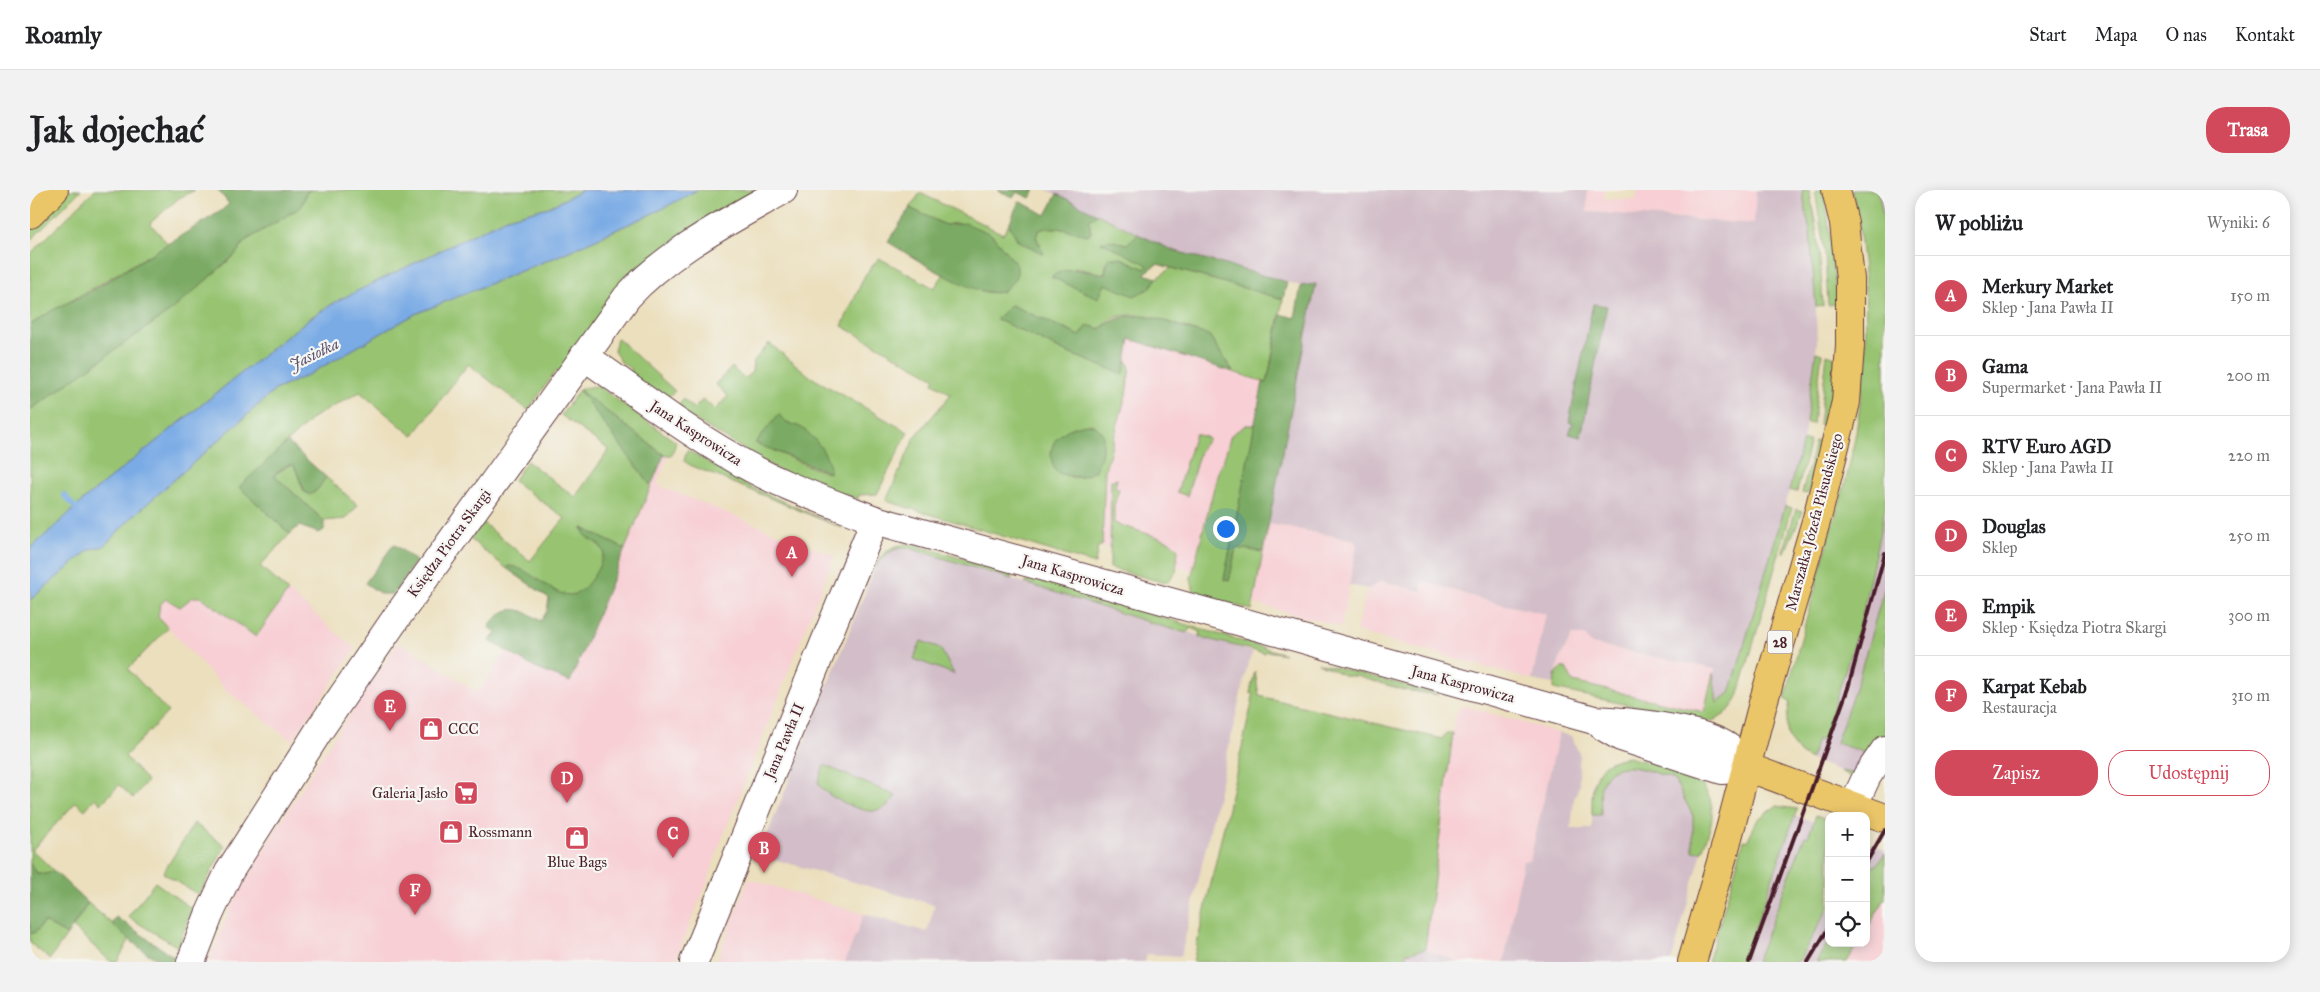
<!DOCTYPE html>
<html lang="pl">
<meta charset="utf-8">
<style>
body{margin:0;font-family:"IM FELL Great Primer",serif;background:#f2f2f2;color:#202124}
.controls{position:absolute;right:15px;bottom:15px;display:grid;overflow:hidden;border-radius:10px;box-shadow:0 2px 12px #0003}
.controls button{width:45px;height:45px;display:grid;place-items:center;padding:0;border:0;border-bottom:1px solid #e0e0e0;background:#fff;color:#202124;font:25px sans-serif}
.you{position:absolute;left:1195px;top:338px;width:18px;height:18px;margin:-12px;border:4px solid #fff;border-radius:50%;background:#1a73e8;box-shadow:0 0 0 8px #1a73e833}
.badge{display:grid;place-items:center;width:32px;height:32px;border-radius:50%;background:#d1495b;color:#fff;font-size:16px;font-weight:700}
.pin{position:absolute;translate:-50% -41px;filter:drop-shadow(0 1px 2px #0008)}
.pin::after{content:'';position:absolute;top:26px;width:18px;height:15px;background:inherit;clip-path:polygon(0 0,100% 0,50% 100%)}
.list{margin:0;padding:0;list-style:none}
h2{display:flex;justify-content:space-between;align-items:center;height:65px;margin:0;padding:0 20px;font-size:21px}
h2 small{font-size:16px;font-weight:400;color:#757577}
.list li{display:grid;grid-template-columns:32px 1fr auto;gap:15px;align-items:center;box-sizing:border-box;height:80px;padding:0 20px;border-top:1px solid #e0e0e0}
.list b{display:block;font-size:19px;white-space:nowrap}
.list p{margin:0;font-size:16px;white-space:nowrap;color:#757577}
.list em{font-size:16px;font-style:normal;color:#757577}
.actions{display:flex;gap:10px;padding:15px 20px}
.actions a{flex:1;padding:11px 0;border:1px solid #d1495b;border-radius:20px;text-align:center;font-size:18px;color:#d1495b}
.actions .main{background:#d1495b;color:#fff}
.icon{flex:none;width:28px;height:28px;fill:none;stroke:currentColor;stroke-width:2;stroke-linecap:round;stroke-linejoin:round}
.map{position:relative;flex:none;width:1855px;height:772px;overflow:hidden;border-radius:20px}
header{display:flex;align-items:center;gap:30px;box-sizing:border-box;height:70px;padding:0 25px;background:#fff;border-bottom:1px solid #e0e0e0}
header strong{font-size:24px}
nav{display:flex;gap:28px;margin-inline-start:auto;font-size:18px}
.intro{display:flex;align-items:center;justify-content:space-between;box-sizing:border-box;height:120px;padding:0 30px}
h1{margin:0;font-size:35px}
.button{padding:12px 22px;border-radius:20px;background:#d1495b;color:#fff;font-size:18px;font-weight:700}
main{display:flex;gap:30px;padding:0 30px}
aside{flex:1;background:#fff;border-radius:20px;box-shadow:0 2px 12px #0003}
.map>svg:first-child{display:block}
.built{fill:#f7cfd4}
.industrial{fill:#d2bdc8}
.green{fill:#98c472;stroke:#71724e;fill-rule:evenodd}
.forest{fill:#7aaa64;stroke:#626448}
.water{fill:#7aabe5;stroke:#626588}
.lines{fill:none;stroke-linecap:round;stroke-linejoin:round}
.stream{stroke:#7aabe5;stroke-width:5.5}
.minor-casing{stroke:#623c41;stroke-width:30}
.major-casing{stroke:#623c41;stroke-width:30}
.minor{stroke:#fff;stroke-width:28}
.major{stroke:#ebc669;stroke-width:28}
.rail{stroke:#4a1f2b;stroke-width:4}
.labels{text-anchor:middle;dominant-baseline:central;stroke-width:4.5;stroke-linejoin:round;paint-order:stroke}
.shield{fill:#f6f6f2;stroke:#7e6067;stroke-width:1}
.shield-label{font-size:14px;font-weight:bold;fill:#4a1f2b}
.street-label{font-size:15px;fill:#4a1f2b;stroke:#f6f6f2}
.poi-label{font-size:15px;fill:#4a1f2b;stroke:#f6f6f2;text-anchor:start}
.water-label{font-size:16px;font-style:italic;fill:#5b506c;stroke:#f6f6f2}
</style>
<header>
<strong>Roamly</strong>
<nav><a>Start</a><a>Mapa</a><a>O nas</a><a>Kontakt</a></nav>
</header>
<div class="intro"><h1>Jak dojechać</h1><a class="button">Trasa</a></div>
<main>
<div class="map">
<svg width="1855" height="772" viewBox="0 0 1855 772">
<rect width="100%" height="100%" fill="#f6f6f2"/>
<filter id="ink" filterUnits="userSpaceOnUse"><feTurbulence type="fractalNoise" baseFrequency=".02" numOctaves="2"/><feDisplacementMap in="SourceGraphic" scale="10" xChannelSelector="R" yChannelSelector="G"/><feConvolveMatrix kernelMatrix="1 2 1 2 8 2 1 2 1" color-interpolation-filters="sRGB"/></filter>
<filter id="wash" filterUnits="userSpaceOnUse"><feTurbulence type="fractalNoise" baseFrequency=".0096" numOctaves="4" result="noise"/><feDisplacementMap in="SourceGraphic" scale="20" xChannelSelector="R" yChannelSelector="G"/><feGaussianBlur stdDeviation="1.12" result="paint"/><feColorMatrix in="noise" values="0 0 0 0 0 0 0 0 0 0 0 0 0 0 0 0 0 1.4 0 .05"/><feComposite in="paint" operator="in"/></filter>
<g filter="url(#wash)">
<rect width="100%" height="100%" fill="#ebdfbd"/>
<g class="built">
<path d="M1557 0H1574V9L1606 10 1607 0H1726L1725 34 1557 22Z"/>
<path d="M1099 149 1238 194 1199 391 1058 352 1094 184Z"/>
<path d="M639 264 627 293 632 297 804 366 688 659 677 693 644 772H179L200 719 237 655 293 564 369 452 447 502 476 462 505 478 540 492 634 265Z"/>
<path d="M176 330 325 459 262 551 196 500 91 386Z"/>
<path d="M1239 334 1325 350 1327 354 1311 437 1223 413Z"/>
<path d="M1352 391 1391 401 1393 391 1454 410 1516 424 1502 490 1326 441 1338 399Z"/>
<path d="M1543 445H1554L1562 454 1685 479 1677 522 1672 526 1523 494 1530 468Z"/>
<path d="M1430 517H1438L1529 543 1500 670 1493 671 1474 772H1428L1395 759 1425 526Z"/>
<path d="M719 689 834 724 815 772H686Z"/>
<path d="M1855 704V772H1814L1825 753H1836V735Z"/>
</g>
<g class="industrial">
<path d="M1017 0H1557V22L1724 34 1726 0H1772L1784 62 1787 154 1772 259 1700 503 1677 522 1685 479 1562 454 1554 445H1542L1530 468 1523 494 1502 490 1516 424 1454 410 1393 391 1391 401 1352 391 1338 399 1319 395 1327 354 1325 350 1239 334 1286 95 1271 96 1142 60Z"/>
<path d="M1836 0H1855V484L1826 584 1810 581 1780 570 1770 564 1765 557 1842 226Z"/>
<path d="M868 357 889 361 1223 462 1218 473 1151 766 1117 764 1115 772H815L834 724 897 742 905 715 729 665 845 378 855 365Z"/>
<path d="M1529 543 1541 546 1549 563V596L1544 609 1541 639H1562V595L1567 583 1579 572 1598 567 1658 587 1670 661H1672L1641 772H1474L1493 671 1500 670Z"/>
<path d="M1759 624 1799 636V753L1805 772H1689Z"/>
<path d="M1836 652 1855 660V684L1836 718Z"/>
<path d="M1395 759 1428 772H1375L1376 763Z"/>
</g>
<g class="green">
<path d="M38 0H51L0 51V38Z"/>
<path d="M65 0H165L149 8 120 33 138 54 0 135V64Z"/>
<path d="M281 0H553L519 17 477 28 309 110 280 128 58 306 0 359V220L143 119 205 65 215 51 271 17 277 2Z"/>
<path d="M667 0H735L698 21 531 183 526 181 498 220 438 174 383 246 330 202 284 227 210 297 260 344 230 376 258 401 226 447 171 407H163L150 417 136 409 130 415 128 427 138 438 98 479 138 522 95 566 117 591 103 608 89 595 71 614 65 608 55 620 46 612 2 660 24 681 16 684 7 683 0 673V410L59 360 74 356 100 329 245 200 276 186 385 124 528 66 632 19Z"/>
<path d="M1772 0H1779C1788 39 1791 77 1793 116L1786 117 1780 43Z"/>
<path d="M1785 0H1793L1798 27 1807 114 1798 115 1795 65Z"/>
<path d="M1822 0H1848L1855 38V318L1832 426 1793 551 1787 550 1780 570C1754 554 1754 540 1760 512L1755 509C1769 455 1784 401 1799 348 1804 328 1811 309 1816 290 1839 196 1843 94 1822 0Z"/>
<path d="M890 3 973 44 979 34 988 51 1013 63 1006 46 1009 40C1029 33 1039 44 1061 43L1059 31 1067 24 1108 44 1097 54 1090 53 1119 76 1115 79 1091 68 1076 73 1075 84 1044 78 1069 108 1075 94 1116 101 1127 88 1141 78 1253 109 1237 193 1203 182 1179 145C1151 139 1114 117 1084 128 1078 131 1074 137 1068 139 1063 142 1056 144 1050 146L981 115 967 129 1038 163 1094 184 1096 168 1100 178 1096 205 1075 280 1072 356H1068L1065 374 856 311 885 247 921 204 903 193 905 188 812 136 835 85 849 68 904 98 914 84 954 102 966 103 986 74 961 44 926 33 915 35 880 18ZM1057 234 1065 281 1052 287 1041 288 1038 240Z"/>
<path d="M587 148 645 201 634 210 599 185 602 180 591 172 584 161Z"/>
<path d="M739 153 781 187 878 242 847 304 829 305 828 309 750 281 647 219 653 209 664 219 673 209 685 220 698 206 685 194 702 177 714 189 722 182 723 172ZM749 225 755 231 766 236 800 283C793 284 737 257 726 253Z"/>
<path d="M1786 162 1792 164 1783 234 1776 233Z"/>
<path d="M1797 164 1805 167C1804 184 1804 223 1794 236L1789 235Z"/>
<path d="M563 196 569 197 646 252 642 265H634L551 202 621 296 595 359 552 338C555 350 570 351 574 362L566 385 552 401 541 406 529 403 478 376 476 378 440 349 453 333 500 371 535 328 483 291 497 271 545 307 579 260 531 225 549 200Z"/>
<path d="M1216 235H1225L1194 389 1199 391 1206 358 1233 362 1222 420 1164 403 1161 388 1189 278 1193 272 1201 245Z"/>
<path d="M1165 244 1179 248 1170 261 1157 306 1147 302Z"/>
<path d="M1773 251H1780L1767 302 1759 300Z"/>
<path d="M1785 251 1792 252 1778 304 1772 303Z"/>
<path d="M657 260 721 297 812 338 660 275 654 271Z"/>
<path d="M261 274 264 275 274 302 284 303 296 287 328 315 316 329 294 331 244 285Z"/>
<path d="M1087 289 1085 297 1089 299 1084 316V333L1140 351 1148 359 1146 382 1136 393 1080 378 1081 290Z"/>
<path d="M1755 316 1762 318 1709 504C1703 518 1694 529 1677 532L1524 499 1525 485 1531 478H1536L1543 492 1674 522 1683 483 1687 513 1700 503Z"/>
<path d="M1766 319 1773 321 1754 364 1753 362Z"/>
<path d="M881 354 980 382 982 389 879 358C863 357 854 364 845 378 852 361 863 354 881 354Z"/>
<path d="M1001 388 1255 464 1237 461 1234 463 1169 447 1171 442 1160 438 1157 443 1134 437 995 393Z"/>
<path d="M1855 396V551L1823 588 1810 581 1826 584 1833 562 1806 553 1829 487Z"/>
<path d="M891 451 910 458 924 484 884 469Z"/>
<path d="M1288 473 1398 501 1408 505 1374 500 1326 486H1316Z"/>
<path d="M1225 481 1229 506 1412 549 1416 543H1423L1395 759 1376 763 1375 772H1163L1222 513 1223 504 1220 503Z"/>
<path d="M1598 567C1629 576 1684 581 1682 624 1682 636 1676 649 1672 661L1663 662V626L1644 589C1622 583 1585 563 1572 593 1569 601 1571 615 1571 625H1562C1562 594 1561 572 1598 567Z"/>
<path d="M794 575 866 606C860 614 854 620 843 621 830 622 791 605 788 592Z"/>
<path d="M1746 616 1767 619 1713 772H1678L1714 650 1717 651 1728 629Z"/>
<path d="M1786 625 1799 630V717L1768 772H1726L1775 646 1778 647Z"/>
<path d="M164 633 195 656 169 705 133 683Z"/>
<path d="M1855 663V709L1836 740V686L1843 675 1846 676Z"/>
<path d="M125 692 162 719 148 757 98 727Z"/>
<path d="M58 713 100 749 87 772H81L43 737Z"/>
<path d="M14 732 37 745 20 769 0 753V744Z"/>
<path d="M1799 751V753H1828L1817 772H1786Z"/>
</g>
<g class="forest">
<path d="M188 0H281L277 2 271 17 215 51 205 65 143 119 0 220V135L21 121 61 101 191 21 199 14Z"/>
<path d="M968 0H1005L1000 8 987 2 983 8Z"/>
<path d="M1027 4 1067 24 1059 31 1061 43 1058 45C1040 42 1026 34 1009 40L1006 47 1014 64 988 51 979 34 989 11 1016 25Z"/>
<path d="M880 18 915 35 935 33 961 44 986 74C991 86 980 95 972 102 944 108 883 67 858 52Z"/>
<path d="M1108 44 1142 60 1257 92 1253 109 1127 74 1114 84 1127 88 1120 98 1104 106 1075 94 1068 108 1021 87C1040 73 1054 83 1075 84L1079 67 1091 68 1115 79 1118 75 1071 52 1079 50 1097 54Z"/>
<path d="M1286 94 1233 362 1206 358 1199 391 1194 390 1233 192 1237 193 1251 124 1265 128 1271 96Z"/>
<path d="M1563 114 1577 116 1551 247 1539 244 1543 233 1539 232Z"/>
<path d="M981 115 1050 146 1058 135 1070 139C1106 110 1141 137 1179 145L1203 182 1100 149 1094 184H1092L1038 163 966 129Z"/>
<path d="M549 200 634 265 621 296Z"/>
<path d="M749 224C754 234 763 233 772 238 784 246 802 268 800 283L725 253Z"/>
<path d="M1057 234 1065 235 1073 244C1074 279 1061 296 1026 282 1012 255 1030 238 1057 234Z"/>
<path d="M257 252 296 287 288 299 280 305 275 302 264 275H257L244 285 294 331V340L289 343 269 336 260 344 209 297Z"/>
<path d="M552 338 595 359 540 492 505 478 460 451 466 442 459 437C477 412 488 417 511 431L517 421 519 408 476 378 478 376C505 376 532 424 556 396 565 385 571 375 574 362 570 351 554 350 552 338Z"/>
<path d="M364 354 386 371 363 404H351L335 393Z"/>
<path d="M0 673 7 683 16 684 24 681 58 713 37 745 14 732 6 742 0 744Z"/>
<path d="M86 727 144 767 142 772C120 772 99 748 82 734Z"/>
</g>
<path class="water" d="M553 0H667L632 19 528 66 385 124 276 186 245 200 100 329 74 356 59 360 0 410V359L58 306 280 128 309 110 477 28 519 17Z"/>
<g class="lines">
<path class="stream" d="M34 305 49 322"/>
</g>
</g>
<g filter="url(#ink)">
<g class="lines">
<defs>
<g id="minor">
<path d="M554 166C603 200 650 237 702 267 746 294 797 311 845 330L1564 530C1595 531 1675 539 1699 558 1705 563 1712 570 1717 577"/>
<path d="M1574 537 1591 547 1692 580 1717 577"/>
<path d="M1823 616 1837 586 1855 560"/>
<path d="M161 772 179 725 199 682 290 539 364 431 597 107C639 61 699 31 753 0"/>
<path d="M664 772 845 330"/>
</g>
<g id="major">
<path d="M0 24 24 0"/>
<path d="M1717 577 1855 628"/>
<path d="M1662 772 1696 655 1733 513 1787 328 1816 212 1820 156V89L1814 33 1806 0"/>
</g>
</defs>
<use href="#minor" class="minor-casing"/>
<use href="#major" class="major-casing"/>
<use href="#minor" class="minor"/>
<use href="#major" class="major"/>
<g class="rail">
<path d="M1836 673 1855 640"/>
<path d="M1719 772 1818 498 1855 363"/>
<path d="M1778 772 1799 737"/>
</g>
</g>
</g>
<defs>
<symbol id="shop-square" viewBox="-11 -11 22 22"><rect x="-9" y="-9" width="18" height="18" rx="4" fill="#d1495b" stroke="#f6f6f2"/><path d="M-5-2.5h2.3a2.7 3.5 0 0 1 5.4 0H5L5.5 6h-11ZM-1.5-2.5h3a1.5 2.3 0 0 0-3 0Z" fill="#fff"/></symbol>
<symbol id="supermarket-square" viewBox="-11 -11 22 22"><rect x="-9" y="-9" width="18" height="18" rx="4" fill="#d1495b" stroke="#f6f6f2"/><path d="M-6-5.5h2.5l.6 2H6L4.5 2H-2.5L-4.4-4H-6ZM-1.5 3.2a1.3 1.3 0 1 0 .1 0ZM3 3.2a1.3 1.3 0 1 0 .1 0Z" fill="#fff"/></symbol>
</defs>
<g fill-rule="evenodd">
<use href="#shop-square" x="387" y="525" width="28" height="28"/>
<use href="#supermarket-square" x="422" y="589" width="28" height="28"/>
<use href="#shop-square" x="407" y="628" width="28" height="28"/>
<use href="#shop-square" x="533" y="634" width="28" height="28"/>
</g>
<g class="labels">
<rect class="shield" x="1737.5" y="440.5" width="25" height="23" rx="4"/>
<g class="shield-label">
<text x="1750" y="452">28</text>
</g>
<g class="street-label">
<text transform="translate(666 243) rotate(33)">Jana Kasprowicza</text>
<text transform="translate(1784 332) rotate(-75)">Marszałka Józefa Piłsudskiego</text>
<text transform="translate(419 353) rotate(-54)">Księdza Piotra Skargi</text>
<text transform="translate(1043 385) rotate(17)">Jana Kasprowicza</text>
<text transform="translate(1433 494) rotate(15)">Jana Kasprowicza</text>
<text transform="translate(754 551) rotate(-67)">Jana Pawła II</text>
</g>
<g class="poi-label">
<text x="418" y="539">CCC</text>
<text x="418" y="603" text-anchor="end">Galeria Jasło</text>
<text x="438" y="642">Rossmann</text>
<text x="547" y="672" text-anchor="middle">Blue Bags</text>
</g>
<g class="water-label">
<text transform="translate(284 164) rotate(-26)">Jasiołka</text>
</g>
</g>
</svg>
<div class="controls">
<button>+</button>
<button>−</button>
<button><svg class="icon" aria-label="locate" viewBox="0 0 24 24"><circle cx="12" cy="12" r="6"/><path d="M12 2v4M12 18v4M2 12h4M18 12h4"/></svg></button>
</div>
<div class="you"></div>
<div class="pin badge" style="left:762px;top:387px">A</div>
<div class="pin badge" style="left:734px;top:683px">B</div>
<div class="pin badge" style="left:643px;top:668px">C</div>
<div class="pin badge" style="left:537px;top:613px">D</div>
<div class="pin badge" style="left:360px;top:541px">E</div>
<div class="pin badge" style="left:385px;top:725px">F</div>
</div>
<aside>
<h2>W pobliżu<small>Wyniki: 6</small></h2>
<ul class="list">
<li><span class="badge">A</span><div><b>Merkury Market</b><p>Sklep · Jana Pawła II</p></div><em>150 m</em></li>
<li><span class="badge">B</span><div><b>Gama</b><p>Supermarket · Jana Pawła II</p></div><em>200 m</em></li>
<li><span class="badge">C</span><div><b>RTV Euro AGD</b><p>Sklep · Jana Pawła II</p></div><em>220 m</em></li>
<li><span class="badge">D</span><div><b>Douglas</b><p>Sklep</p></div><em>250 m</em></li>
<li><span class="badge">E</span><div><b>Empik</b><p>Sklep · Księdza Piotra Skargi</p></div><em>300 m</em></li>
<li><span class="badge">F</span><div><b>Karpat Kebab</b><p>Restauracja</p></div><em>310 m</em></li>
</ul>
<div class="actions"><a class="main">Zapisz</a><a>Udostępnij</a></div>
</aside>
</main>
